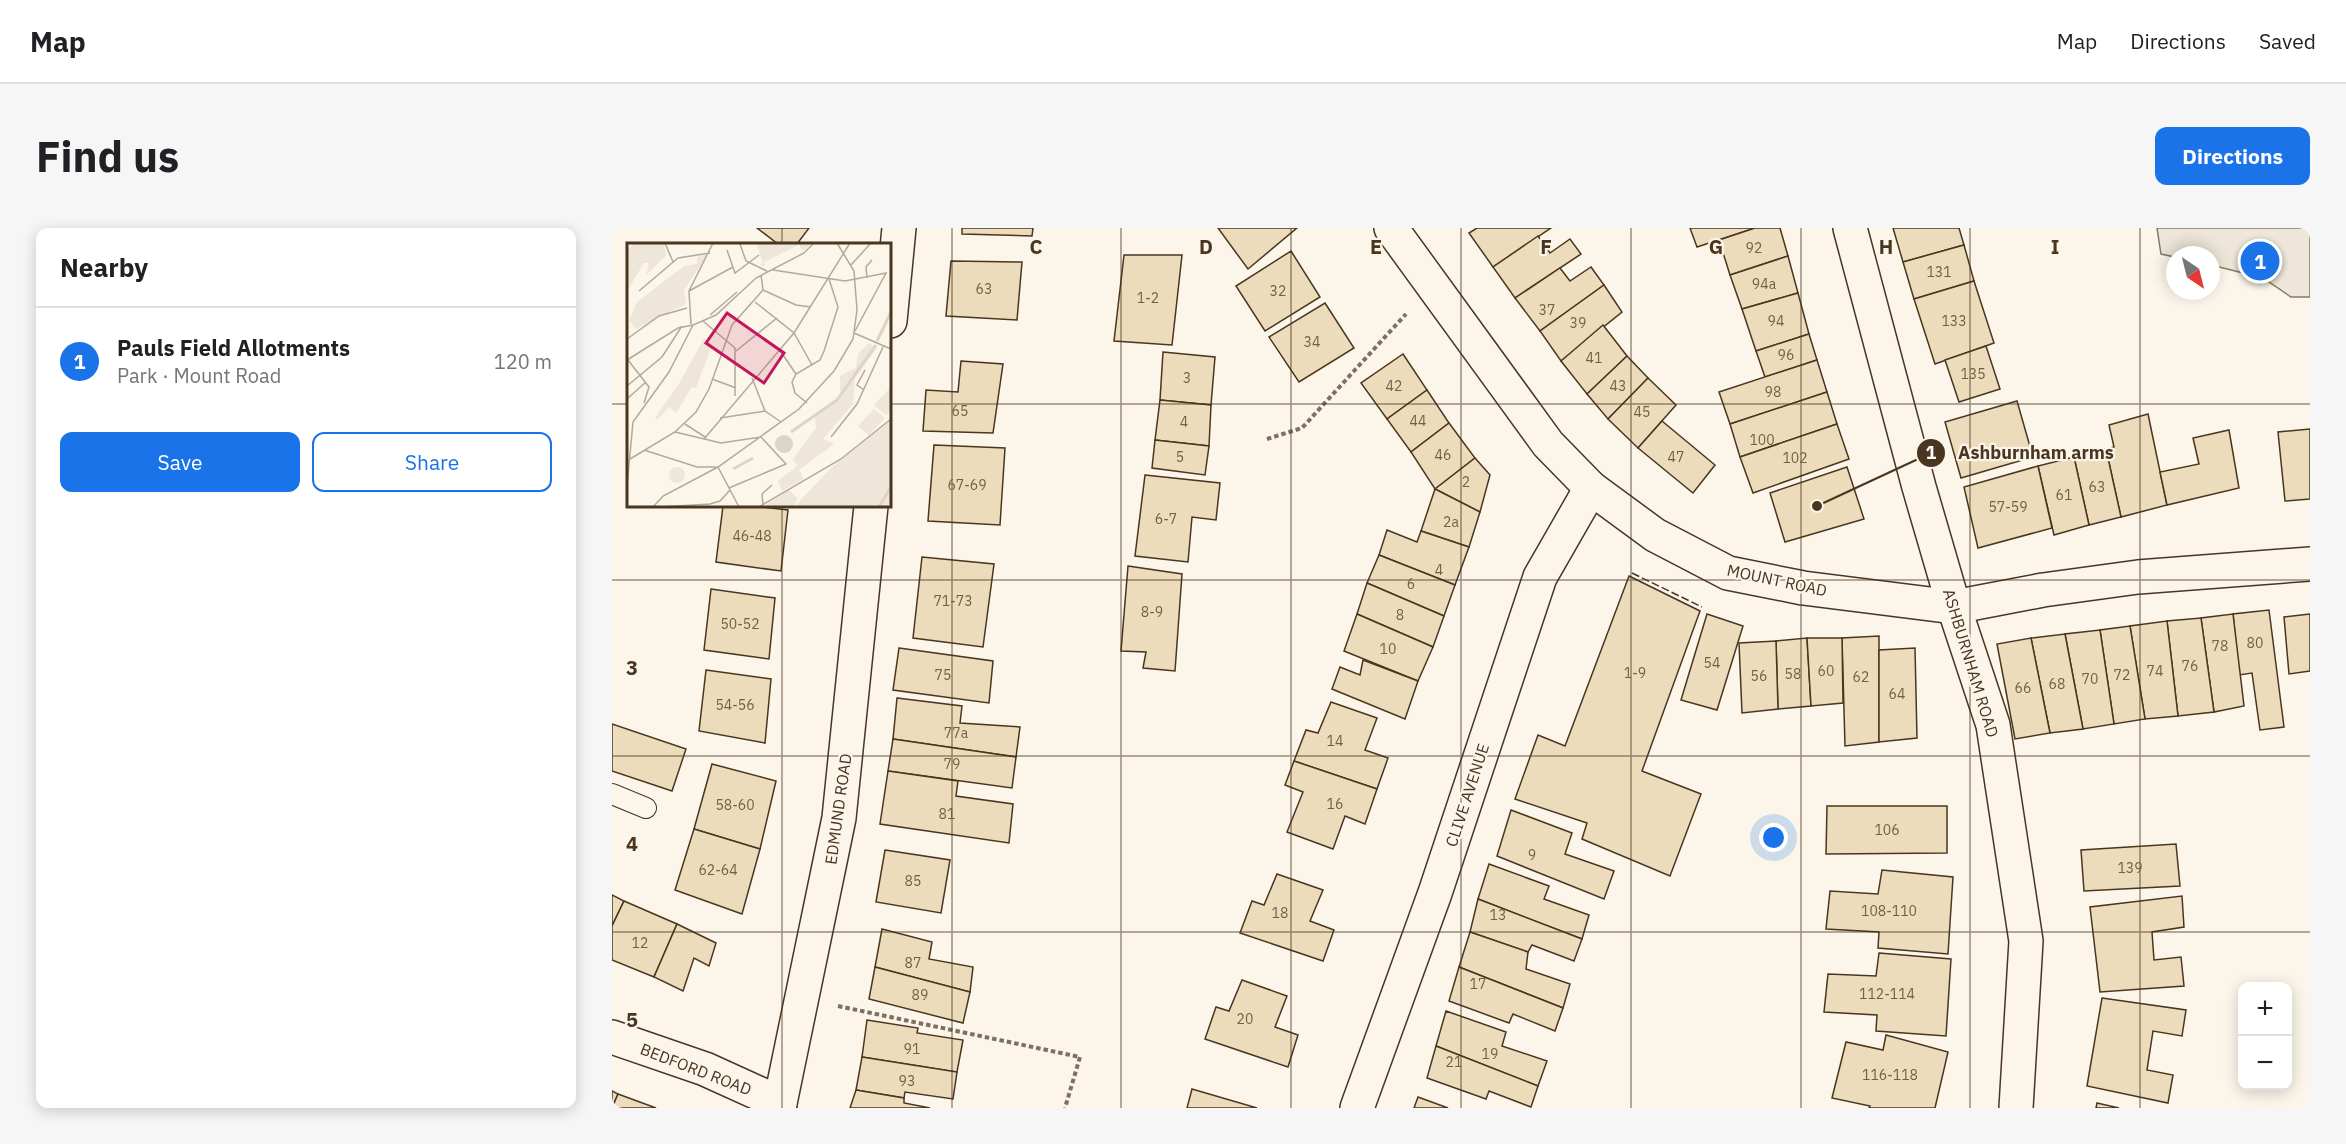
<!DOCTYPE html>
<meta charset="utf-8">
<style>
body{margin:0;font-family:"IBM Plex Sans",sans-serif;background:#f6f6f6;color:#202124}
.controls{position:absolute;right:18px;bottom:18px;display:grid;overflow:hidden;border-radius:12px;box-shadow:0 3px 15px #0003}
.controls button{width:54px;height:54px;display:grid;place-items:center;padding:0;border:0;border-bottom:2px solid #e0e0e0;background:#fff;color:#202124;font:30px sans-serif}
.compass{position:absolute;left:1554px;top:18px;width:54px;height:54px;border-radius:50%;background:#fff;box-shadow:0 3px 15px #0003;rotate:145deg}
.you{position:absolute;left:1162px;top:610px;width:21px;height:21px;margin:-15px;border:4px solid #fff;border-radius:50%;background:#1a73e8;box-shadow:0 0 0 9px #1a73e833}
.badge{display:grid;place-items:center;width:39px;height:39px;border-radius:50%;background:#1a73e8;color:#fff;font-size:20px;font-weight:700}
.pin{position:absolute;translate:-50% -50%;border:3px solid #fff;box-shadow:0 2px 6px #0006}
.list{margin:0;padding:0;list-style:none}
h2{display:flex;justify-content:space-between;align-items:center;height:78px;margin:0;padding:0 24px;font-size:26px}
h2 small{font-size:20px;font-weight:400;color:#757577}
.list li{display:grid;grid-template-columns:39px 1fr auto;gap:18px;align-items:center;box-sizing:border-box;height:108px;padding:0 24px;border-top:2px solid #e0e0e0}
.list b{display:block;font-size:22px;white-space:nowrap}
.list p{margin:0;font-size:20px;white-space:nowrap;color:#757577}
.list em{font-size:20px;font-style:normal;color:#757577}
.actions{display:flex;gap:12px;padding:18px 24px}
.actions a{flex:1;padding:14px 0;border:2px solid #1a73e8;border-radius:12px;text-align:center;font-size:21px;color:#1a73e8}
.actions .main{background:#1a73e8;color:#fff}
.map{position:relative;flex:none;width:1698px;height:880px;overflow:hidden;border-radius:12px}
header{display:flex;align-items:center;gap:36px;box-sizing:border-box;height:84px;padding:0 30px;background:#fff;border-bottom:2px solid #e0e0e0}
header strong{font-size:28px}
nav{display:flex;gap:33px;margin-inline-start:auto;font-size:21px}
.intro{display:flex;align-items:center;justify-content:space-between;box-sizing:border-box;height:144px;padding:0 36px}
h1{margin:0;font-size:42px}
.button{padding:15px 27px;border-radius:12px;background:#1a73e8;color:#fff;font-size:21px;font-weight:700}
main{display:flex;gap:36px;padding:0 36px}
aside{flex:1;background:#fff;border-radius:12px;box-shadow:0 3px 15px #0003}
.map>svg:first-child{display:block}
.green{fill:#ede6d9;stroke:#887966;stroke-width:1.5}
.building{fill:#ecdcbc;stroke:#4a3520;stroke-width:1.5}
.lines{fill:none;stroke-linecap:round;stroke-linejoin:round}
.lane-casing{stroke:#4a3520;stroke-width:22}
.street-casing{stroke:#4a3520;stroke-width:36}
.path{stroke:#7f6f5c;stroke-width:4;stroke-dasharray:4.5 3;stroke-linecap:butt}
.lane{stroke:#fbf6e9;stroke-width:20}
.street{stroke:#fbf6e9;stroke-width:33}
.fence{stroke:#4a3520;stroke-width:1.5;stroke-dasharray:8 3;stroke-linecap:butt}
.grid{fill:none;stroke:#4a3520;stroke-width:1.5;stroke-opacity:0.55}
.labels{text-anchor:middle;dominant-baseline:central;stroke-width:4.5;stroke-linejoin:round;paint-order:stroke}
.number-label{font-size:14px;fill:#725f47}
.street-label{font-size:16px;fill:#4a3520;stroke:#fbf6e9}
.inset-river{fill:none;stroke:#dcd4c6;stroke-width:3}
.inset-road{fill:none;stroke:#b4a999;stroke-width:1.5}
.view{fill:#c2185b;fill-opacity:0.15;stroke:#c2185b;stroke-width:3}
.inset-edge{fill:none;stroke:#4a3520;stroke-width:3}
.grid-label{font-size:20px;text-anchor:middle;font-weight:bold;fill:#4a3520;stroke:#fbf6e9;stroke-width:4.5;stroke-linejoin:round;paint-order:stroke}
.leader{fill:none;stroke:#4a3520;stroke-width:2}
.callout-dot{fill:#4a3520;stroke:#fbf6e9;stroke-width:2}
.mark-label{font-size:18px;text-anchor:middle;font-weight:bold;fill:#fff}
.callout-label{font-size:18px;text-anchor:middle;font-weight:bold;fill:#4a3520;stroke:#fbf6e9;stroke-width:4.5;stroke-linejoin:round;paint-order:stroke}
</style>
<header>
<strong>Map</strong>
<nav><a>Map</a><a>Directions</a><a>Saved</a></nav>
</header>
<div class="intro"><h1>Find us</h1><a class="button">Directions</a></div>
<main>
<aside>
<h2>Nearby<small></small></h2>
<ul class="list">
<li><span class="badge">1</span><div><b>Pauls Field Allotments</b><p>Park · Mount Road</p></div><em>120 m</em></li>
</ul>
<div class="actions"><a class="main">Save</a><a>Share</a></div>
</aside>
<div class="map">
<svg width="1698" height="880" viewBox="0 0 1698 880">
<rect width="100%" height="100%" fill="#fbf6e9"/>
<path class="green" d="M1545 0H1698V69H1679L1651 50 1599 37V27H1563V29L1549 26Z"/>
<g class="building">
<path d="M145 0H197L185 16H166Z"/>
<path d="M350 0H421L420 8 350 6Z"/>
<path d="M606 0H685L636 41Z"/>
<path d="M865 0H939L881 39 857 5Z"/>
<path d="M1078 0H1143L1085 19Z"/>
<path d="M1143 0H1168L1176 28 1118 47 1107 12Z"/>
<path d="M1281 0H1347L1352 17 1291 34Z"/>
<path d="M926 8 938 25 958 11 969 26 903 70 881 39Z"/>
<path d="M1352 17 1362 53 1302 71 1291 34Z"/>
<path d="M679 23 708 69 653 103 624 58Z"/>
<path d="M512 27H570L560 117 502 113Z"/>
<path d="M1176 28 1186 65 1130 81 1118 47Z"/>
<path d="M339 33 410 34 405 92 334 88Z"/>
<path d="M979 39 992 57 928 103 903 70 948 40 958 53Z"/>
<path d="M1362 53 1382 115 1323 136 1302 71Z"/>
<path d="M992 57 1010 84 949 133 928 103Z"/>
<path d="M1186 65 1197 106 1144 123 1130 81Z"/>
<path d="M713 75 742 120 687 154 657 109Z"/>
<path d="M991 97 1015 128 975 166 949 133Z"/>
<path d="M1197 106 1205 132 1153 149 1144 123Z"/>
<path d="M1374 118 1388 161 1347 174 1333 132Z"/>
<path d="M551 124 603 129 599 177 548 172Z"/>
<path d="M791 126 815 162 775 191 749 155Z"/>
<path d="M1015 128 1036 150 996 191 975 166Z"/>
<path d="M1205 132 1215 164 1118 196 1107 164Z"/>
<path d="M349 133 391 136 381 205 311 203 314 162 346 164Z"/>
<path d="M1036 150 1064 177 1026 220 996 191Z"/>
<path d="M815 162 837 195 799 224 775 191Z"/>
<path d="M1215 164 1225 196 1128 229 1118 196Z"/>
<path d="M548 172 599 177 597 218 543 212Z"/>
<path d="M1405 173 1421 229 1349 250 1333 194Z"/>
<path d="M1536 186 1555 277 1509 289 1494 221 1502 219 1497 197Z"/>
<path d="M1050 193 1103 237 1081 265 1026 220Z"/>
<path d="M837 195 863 230 823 261 799 224Z"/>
<path d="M1225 196 1237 231 1141 265 1128 229Z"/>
<path d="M1698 201V271L1673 273 1666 204Z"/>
<path d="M1617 202 1627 260 1555 277 1548 244 1587 236 1581 210Z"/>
<path d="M543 212 597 218 593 247 540 240Z"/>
<path d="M322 217 393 220 388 297 316 293Z"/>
<path d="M1494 221 1509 289 1477 297 1462 229Z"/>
<path d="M1462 229 1477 297 1442 307 1426 238Z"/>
<path d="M863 230 878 247 868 284 823 261Z"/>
<path d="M1426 238 1440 300 1366 320 1352 259Z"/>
<path d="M1235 239 1252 291 1173 314 1158 265Z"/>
<path d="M533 247 608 255 604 292 580 289 576 334 523 328Z"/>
<path d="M823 261 868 284 857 319 809 303Z"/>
<path d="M111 278H142L176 282 169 343 104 334Z"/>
<path d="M775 302 805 314 809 303 857 319 843 357 767 327Z"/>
<path d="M767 327 843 357 832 388 755 355Z"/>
<path d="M310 329 382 336 371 419 301 410Z"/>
<path d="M516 338 570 346 563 443 531 440 534 424 509 423Z"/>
<path d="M1017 348 1088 383 1030 543 1089 566 1058 648 970 611 975 595 903 571 926 507 953 518Z"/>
<path d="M755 355 832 388 821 419 745 386Z"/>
<path d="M99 361 163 370 157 431 92 422Z"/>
<path d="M1657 382 1672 499 1648 502 1640 445 1627 447 1621 386Z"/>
<path d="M745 386 821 419 806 453 732 423Z"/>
<path d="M1095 386 1131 398 1105 482 1069 472Z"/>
<path d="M1621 386 1632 478 1602 484 1589 390Z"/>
<path d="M1698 386V443L1677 446 1672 389Z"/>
<path d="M1589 390 1602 484 1566 488 1555 393Z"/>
<path d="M1555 393 1566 488 1533 491 1518 398Z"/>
<path d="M1518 398 1533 491 1502 496 1488 402Z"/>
<path d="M1488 402 1502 496 1471 501 1453 406Z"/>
<path d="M1453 406 1471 501 1438 505 1419 410Z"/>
<path d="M1267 408V514L1233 518 1230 410Z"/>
<path d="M1195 410 1199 478 1166 481 1164 413Z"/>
<path d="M1195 410H1230L1231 475 1199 478Z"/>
<path d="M1419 410 1438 505 1403 511 1385 416Z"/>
<path d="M1164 413 1166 481 1130 485 1127 415Z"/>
<path d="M287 420 381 433 377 475 281 462Z"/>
<path d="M1303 420 1305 510 1267 514V422Z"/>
<path d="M751 432 806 453 793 491 720 461 728 439 748 447Z"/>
<path d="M94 442 159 451 153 515 87 503Z"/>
<path d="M285 470 350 478 348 495 408 499 404 529 281 511Z"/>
<path d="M719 474 765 490 753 522 776 530 765 561 682 533 694 502 706 505Z"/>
<path d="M0 496 74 521 60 563 0 543Z"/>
<path d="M281 511 404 529 400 560 276 543Z"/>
<path d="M682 533 765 561 753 596 733 588 721 621 675 604 691 564 673 557Z"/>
<path d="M100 536 164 553 148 621 82 601Z"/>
<path d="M276 543 346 553 344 568 401 576 397 615 268 596Z"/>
<path d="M1215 578H1335V625L1214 626Z"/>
<path d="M899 582 960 605 953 626 1002 643 992 671 885 628Z"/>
<path d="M82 601 148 621 130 686 63 662Z"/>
<path d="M1564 616 1568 658 1472 663 1469 622Z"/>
<path d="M273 622 338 632 329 685 264 674Z"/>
<path d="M877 636 937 658 932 671 977 687 970 711 866 671Z"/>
<path d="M1270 642 1341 649 1336 726 1266 720 1267 704 1214 701 1218 663 1266 666Z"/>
<path d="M665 646 711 662 698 693 722 702 711 733 628 705 640 673 652 677Z"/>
<path d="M0 667 12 673 0 698Z"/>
<path d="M1570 668 1572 699 1540 704 1542 732 1569 729 1572 758 1488 764 1478 679Z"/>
<path d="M866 671 970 711 962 733 920 717 916 724 858 704Z"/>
<path d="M12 673 65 696 42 749 0 732V698Z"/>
<path d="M65 696 104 715 97 738 82 730 71 763 42 749Z"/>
<path d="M270 701 320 714 317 731 361 739 358 764 263 739Z"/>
<path d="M858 704 916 724 914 741 958 756 951 780 847 739Z"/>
<path d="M1267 725 1339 731 1334 808 1264 803 1265 787 1212 784 1216 746 1264 748Z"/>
<path d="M263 739 358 764 351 795 257 771Z"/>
<path d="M847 739 951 780 943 803 901 786 897 795 837 773Z"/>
<path d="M630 752 675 768 663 799 686 807 676 839 593 811 604 779 617 783Z"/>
<path d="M1490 770 1574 782 1570 808 1541 803 1535 842 1561 847 1556 875 1475 858Z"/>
<path d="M834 783 894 804 890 818 935 833 926 858 824 818Z"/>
<path d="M255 792 306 800 305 805 351 812 345 844 250 829Z"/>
<path d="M1274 807 1336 824 1323 880H1257L1258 878 1220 870 1234 814 1271 822Z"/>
<path d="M824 818 926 858 919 879 877 863 874 871 815 850Z"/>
<path d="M250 829 345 844 341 871 293 864 292 870 244 862Z"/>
<path d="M580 861 645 880H575Z"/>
<path d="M244 862 292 870V875L318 880H238Z"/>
<path d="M0 863 6 866 0 880Z"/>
<path d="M6 866 44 880H0Z"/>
<path d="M806 869 836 880H802Z"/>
<path d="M1485 875 1507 880H1484Z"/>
</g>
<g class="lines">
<defs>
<path id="lane" d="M0 566 34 580"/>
<g id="street">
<path d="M779 0 936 216 979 260 1043 307 1116 345 1191 360 1342 379 1431 362 1526 349 1698 336"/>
<path d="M1238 0 1307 259 1342 379 1381 497 1414 713 1404 880"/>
<path d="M278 93 287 0"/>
<path d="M0 809 93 841 168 875"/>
<path d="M167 880 227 590 259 278"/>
<path d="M745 880 823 665 928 349 979 260"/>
</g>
</defs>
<use href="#lane" class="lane-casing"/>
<use href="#street" class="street-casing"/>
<g class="path">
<path d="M655 211 690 200 794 86"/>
<path d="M226 778 468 829 453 880"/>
</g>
<use href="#lane" class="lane"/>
<use href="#street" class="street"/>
<path class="fence" d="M1020 345 1090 379"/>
</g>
<path class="grid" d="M170 0V16M340 0V880M509 0V880M679 0V880M849 0V880M1019 0V880M1189 0V880M1358 0V880M1528 0V880M0 176H16M278 176H1698M170 278V880M0 352H1698M0 528H1698M0 704H1698"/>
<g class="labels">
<g class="number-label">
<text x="1142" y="20">92</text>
<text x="1327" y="44">131</text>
<text x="1152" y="56">94a</text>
<text x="372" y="61">63</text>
<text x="666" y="63">32</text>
<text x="536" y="70">1-2</text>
<text x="935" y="82">37</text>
<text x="1164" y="93">94</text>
<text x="1342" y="93">133</text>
<text x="966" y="95">39</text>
<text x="700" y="114">34</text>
<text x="1174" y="127">96</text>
<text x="982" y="130">41</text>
<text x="1361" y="146">135</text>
<text x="575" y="150">3</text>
<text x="782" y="158">42</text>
<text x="1006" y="158">43</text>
<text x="1161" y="164">98</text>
<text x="348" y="183">65</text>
<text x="1030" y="184">45</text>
<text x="806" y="193">44</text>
<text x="572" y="194">4</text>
<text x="1150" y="212">100</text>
<text x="831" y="227">46</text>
<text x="568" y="229">5</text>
<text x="1064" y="229">47</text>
<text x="1183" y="230">102</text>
<text x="854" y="254">2</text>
<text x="355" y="257">67-69</text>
<text x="1485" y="259">63</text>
<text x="1452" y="267">61</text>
<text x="1396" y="279">57-59</text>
<text x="554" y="291">6-7</text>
<text x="839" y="294">2a</text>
<text x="140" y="308">46-48</text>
<text x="827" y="342">4</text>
<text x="799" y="356">6</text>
<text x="341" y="373">71-73</text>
<text x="540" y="384">8-9</text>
<text x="788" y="387">8</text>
<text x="128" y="396">50-52</text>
<text x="1643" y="415">80</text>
<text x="1608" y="418">78</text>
<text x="776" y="421">10</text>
<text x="1100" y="435">54</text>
<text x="1578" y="438">76</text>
<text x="1214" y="443">60</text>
<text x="1543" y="443">74</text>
<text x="1023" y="445">1-9</text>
<text x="1181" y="446">58</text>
<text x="331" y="447">75</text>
<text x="1510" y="447">72</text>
<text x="1147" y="448">56</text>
<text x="1249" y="449">62</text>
<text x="1478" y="451">70</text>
<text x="1445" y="456">68</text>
<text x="1411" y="460">66</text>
<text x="1285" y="466">64</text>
<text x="123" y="477">54-56</text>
<text x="344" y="505">77a</text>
<text x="723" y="513">14</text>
<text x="340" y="536">79</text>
<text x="723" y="576">16</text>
<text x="123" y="577">58-60</text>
<text x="335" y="586">81</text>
<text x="1275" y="602">106</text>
<text x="920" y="627">9</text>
<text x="1518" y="640">139</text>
<text x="106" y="642">62-64</text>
<text x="301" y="653">85</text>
<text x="1277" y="683">108-110</text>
<text x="668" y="685">18</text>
<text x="886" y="687">13</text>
<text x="28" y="715">12</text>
<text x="301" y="735">87</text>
<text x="866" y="756">17</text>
<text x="1275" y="766">112-114</text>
<text x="308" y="767">89</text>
<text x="633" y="791">20</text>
<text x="300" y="821">91</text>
<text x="878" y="826">19</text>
<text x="842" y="834">21</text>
<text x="1278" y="847">116-118</text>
<text x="295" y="853">93</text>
</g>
<g class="street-label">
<text transform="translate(1165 352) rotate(12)">MOUNT ROAD</text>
<text transform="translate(1359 435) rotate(73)">ASHBURNHAM ROAD</text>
<text transform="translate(855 567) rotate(-72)">CLIVE AVENUE</text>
<text transform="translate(226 581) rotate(-82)">EDMUND ROAD</text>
<text transform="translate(84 841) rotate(21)">BEDFORD ROAD</text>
</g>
</g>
<g transform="translate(15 15)">
<rect width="264" height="264" fill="#fbf6e9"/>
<path d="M8 0H37L39 13 19 32 22 20H17L0 48V8ZM129 0H181L183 2 176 8 172 2 137 19 138 24 133 22 136 19ZM81 11 57 47 59 61 9 86 2 77 10 59 57 23 70 21V14ZM77 95 85 102 69 145 65 144 49 170 42 164 30 177 28 175 53 139ZM242 100 250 105 228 135 226 161 196 196 207 201 172 227 177 236 155 248 151 238 170 223 166 216 189 185 188 174 213 153V133L229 125 231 111ZM264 144V167L259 172 247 162ZM247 166 258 175 242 192 231 183ZM264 177V264H167L204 225ZM42 232a8 8 0 1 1 16 0a8 8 0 1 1-16 0ZM162 247 171 256 165 264H136Z" fill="#ede6d9"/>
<path d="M148 201a9 9 0 1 1 18 0a9 9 0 1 1-18 0Z" fill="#dcd4c6"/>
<path class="inset-river" d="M250 98 264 69M164 189 210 157 249 102M106 226 126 215M252 264 264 244"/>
<path class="inset-road" d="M38 0 46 19M113 1 119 18 140 28M100 7 108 30 132 12M224 22 244 0M146 27 218 38 259 30 228 88M240 35 239 24 245 17M136 47 169 62 184 64M12 48 51 15 83 10M62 48 106 24M128 59 167 90 185 122M83 72 110 49M76 78 108 105V153M64 81 62 48 86 0M227 90 264 106M0 96 32 73 60 65M152 106 169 131M109 108 150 75M0 117 51 85 66 82M1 117 22 144 17 160M125 135 138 168M85 136 109 145M0 143 35 114 55 83M237 147 230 142 238 127M0 156 19 139M180 160 168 150 165 139 169 131 193 117 197 108 211 64 202 36M93 175 138 168 154 179M58 181 78 194M48 189 94 200 134 194 159 221 102 245M204 194 230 161 256 104M77 196 167 90 223 0M17 207 70 224H89M3 216 48 189 69 169 82 146 105 82 136 47 134 32M91 224 112 264M0 243 6 179 42 129 66 82 89 72 129 35 177 10 187 0M136 262 135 251 145 242M26 264 36 253 91 224 172 166 207 128 226 96 230 67 227 28 210 0M34 264 83 261 93 258 103 247M132 264 214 216 264 176"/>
<path class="view" d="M100 70 157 110 137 140 79 100Z"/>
<rect width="264" height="264" class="inset-edge"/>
</g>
<g class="grid-label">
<text x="424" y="26">C</text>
<text x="594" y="26">D</text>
<text x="764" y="26">E</text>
<text x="934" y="26">F</text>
<text x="1104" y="26">G</text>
<text x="1274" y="26">H</text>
<text x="1443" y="26">I</text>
<text x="20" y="447">3</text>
<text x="20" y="623">4</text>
<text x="20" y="799">5</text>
</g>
<path class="leader" d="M1205 278L1319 225"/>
<g class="callout-dot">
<circle cx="1205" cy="278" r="6"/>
<circle cx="1319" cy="225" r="15"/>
</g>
<g class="mark-label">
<text x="1319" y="231">1</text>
</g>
<g class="callout-label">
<text x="1424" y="231">Ashburnham arms</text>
</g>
</svg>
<div class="controls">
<button>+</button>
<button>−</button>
</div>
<svg class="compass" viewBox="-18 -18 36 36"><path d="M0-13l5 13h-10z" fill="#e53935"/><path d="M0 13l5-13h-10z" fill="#757577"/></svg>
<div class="you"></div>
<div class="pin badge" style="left:1648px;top:33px">1</div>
</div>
</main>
